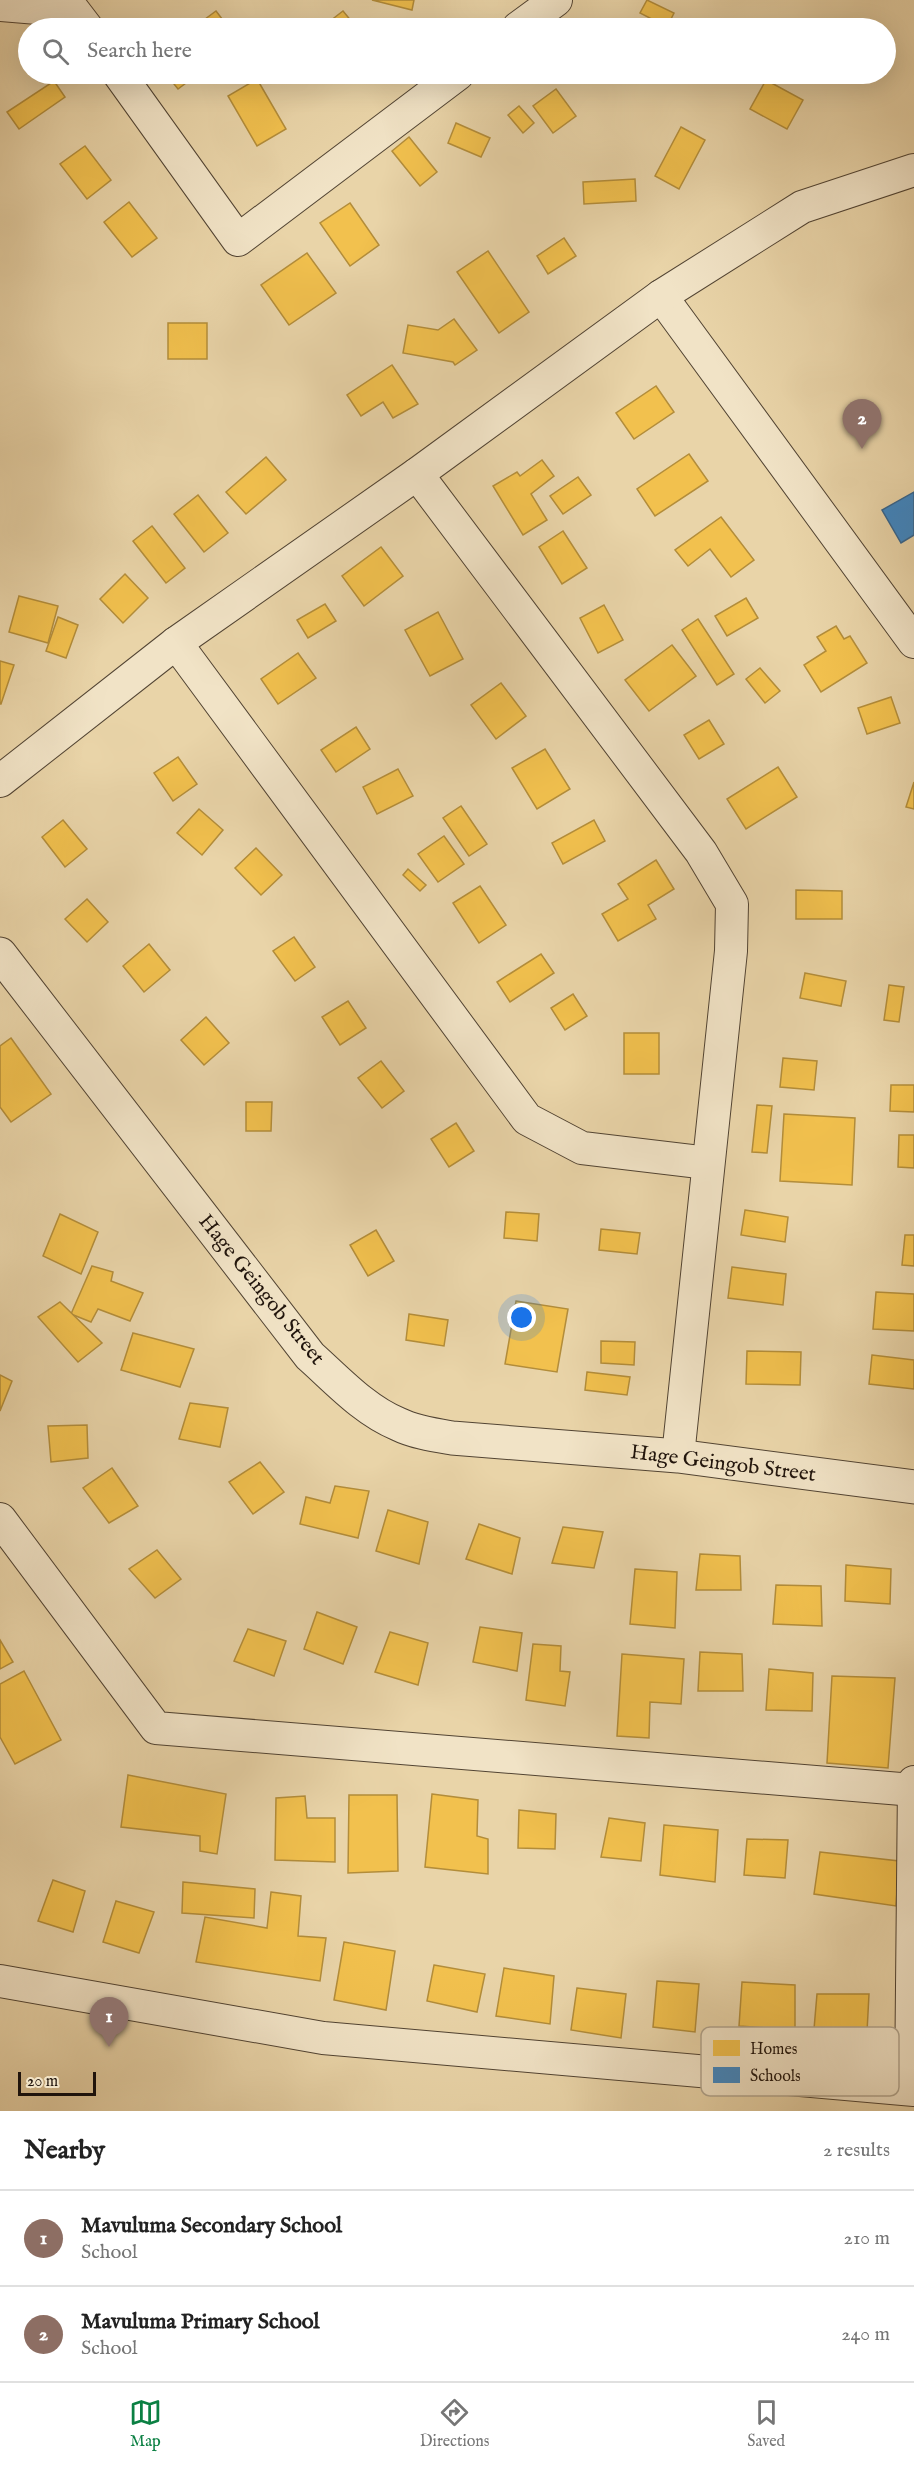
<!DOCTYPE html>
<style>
body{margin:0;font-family:"IM FELL English",serif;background:#f6f6f6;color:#222}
.scale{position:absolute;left:18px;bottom:15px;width:78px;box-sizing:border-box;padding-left:6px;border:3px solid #20140c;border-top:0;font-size:16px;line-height:21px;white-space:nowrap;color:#20140c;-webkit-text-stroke:4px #f1e3c6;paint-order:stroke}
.you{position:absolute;left:522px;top:1318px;width:21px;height:21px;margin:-15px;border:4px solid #fff;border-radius:50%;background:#1a73e8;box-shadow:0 0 0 9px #1a73e833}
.badge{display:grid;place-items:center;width:39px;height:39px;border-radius:50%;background:#0b8043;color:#fff;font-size:20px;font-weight:700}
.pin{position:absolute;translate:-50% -50px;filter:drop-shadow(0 2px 3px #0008)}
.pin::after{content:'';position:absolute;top:32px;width:21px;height:18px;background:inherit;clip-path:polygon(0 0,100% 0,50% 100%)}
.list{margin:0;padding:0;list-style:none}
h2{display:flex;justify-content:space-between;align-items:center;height:78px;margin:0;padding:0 24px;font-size:26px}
h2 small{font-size:20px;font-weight:400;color:#767676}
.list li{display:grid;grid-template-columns:39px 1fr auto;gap:18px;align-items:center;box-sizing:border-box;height:96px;padding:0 24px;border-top:2px solid #e0e0e0}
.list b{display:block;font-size:22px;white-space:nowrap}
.list p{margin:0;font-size:20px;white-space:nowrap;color:#767676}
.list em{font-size:20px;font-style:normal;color:#767676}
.icon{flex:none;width:33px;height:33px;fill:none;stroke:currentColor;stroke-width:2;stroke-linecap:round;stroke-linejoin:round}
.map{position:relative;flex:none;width:914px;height:2111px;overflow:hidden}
.search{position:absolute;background:#fff;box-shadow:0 6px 24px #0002;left:18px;right:18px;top:18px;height:66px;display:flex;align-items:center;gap:15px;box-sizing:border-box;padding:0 21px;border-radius:33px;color:#767676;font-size:22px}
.sheet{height:270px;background:#fff}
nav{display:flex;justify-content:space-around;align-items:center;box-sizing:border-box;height:84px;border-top:2px solid #e0e0e0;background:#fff;font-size:16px;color:#767676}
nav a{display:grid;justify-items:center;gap:3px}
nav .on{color:#0b8043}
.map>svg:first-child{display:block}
.homes{fill:#f2c14e;stroke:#b38d3a;stroke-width:1.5}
.schools{fill:#3f88c5;stroke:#36658e;stroke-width:1.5}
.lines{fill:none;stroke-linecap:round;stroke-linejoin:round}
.minor-casing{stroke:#524433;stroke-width:34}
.tertiary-casing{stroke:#524433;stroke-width:35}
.minor{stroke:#f1e3c6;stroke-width:32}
.tertiary{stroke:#f1e3c6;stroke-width:33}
.labels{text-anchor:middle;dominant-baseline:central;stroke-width:6;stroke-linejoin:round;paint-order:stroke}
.street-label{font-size:21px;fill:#20140c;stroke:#f1e3c6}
.key{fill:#f1e3c6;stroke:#b2a58e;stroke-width:1.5}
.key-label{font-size:16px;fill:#20140c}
</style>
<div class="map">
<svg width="914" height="2111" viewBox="0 0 914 2111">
<rect width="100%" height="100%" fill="#e9d4a8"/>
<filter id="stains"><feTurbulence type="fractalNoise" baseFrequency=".00333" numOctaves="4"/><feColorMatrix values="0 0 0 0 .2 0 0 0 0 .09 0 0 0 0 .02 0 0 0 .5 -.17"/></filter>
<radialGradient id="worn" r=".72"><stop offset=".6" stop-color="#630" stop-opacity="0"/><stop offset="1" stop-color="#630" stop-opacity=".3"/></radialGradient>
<g class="homes">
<path d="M372 0H414L412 10Z"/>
<path d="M647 0 674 13 667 27 640 13Z"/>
<path d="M216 11 229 28H193Z"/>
<path d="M343 11 357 28H321Z"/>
<path d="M166 74H198L178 89Z"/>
<path d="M257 79 286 129 257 146 228 96Z"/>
<path d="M766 80 803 100 787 129 750 109Z"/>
<path d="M54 81 65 97 19 129 7 112Z"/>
<path d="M556 89 576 116 553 133 533 106Z"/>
<path d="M519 106 534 123 523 133 508 115Z"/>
<path d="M456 123 490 138 481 157 448 143Z"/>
<path d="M681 127 705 140 679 189 655 176Z"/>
<path d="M409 137 437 172 420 186 392 151Z"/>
<path d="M85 146 111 180 87 199 60 164Z"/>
<path d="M635 179 636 201 584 204 583 182Z"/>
<path d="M129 202 157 238 132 257 104 222Z"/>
<path d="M350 203 379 245 350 266 320 223Z"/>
<path d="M564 238 576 256 548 274 537 256Z"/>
<path d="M488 251 529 312 499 333 457 272Z"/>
<path d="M307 253 336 293 289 325 261 285Z"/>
<path d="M454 319 477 350 455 365 453 362 403 353 408 325 438 330Z"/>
<rect x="168" y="323" width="39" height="36"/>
<path d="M392 365 418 404 393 418 383 402 361 416 347 395Z"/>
<path d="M656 386 674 412 634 439 616 413Z"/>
<path d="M689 454 708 481 655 516 637 489Z"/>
<path d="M266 457 286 480 246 514 226 492Z"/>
<path d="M542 460 554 476 531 494 547 520 523 535 493 486 517 472 520 476Z"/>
<path d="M578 477 591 495 563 514 550 496Z"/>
<path d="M198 495 228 533 204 552 174 514Z"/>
<path d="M721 517 754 560 731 577 710 549 688 566 675 550Z"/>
<path d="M152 526 185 568 166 583 133 541Z"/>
<path d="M563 531 587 568 562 584 539 547Z"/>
<path d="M381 547 403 576 364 606 342 576Z"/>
<path d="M125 574 148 598 123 623 100 599Z"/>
<path d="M19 596 58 606 48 643 9 632Z"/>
<path d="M746 598 758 618 727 636 715 616Z"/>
<path d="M325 604 336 621 308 638 297 620Z"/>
<path d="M604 605 623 640 598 653 580 618Z"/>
<path d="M438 612 463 659 430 676 405 630Z"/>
<path d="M58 617 78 625 66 658 46 651Z"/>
<path d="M698 619 734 674 717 685 682 630Z"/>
<path d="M836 626 844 639 850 636 867 663 821 692 804 665 826 651 817 637Z"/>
<path d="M672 645 696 676 649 711 625 680Z"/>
<path d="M298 653 316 678 278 704 261 679Z"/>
<path d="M0 661 14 665 1 704H0Z"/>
<path d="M760 668 780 691 765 703 746 679Z"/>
<path d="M501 683 526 716 496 739 471 705Z"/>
<path d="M891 697 900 723 867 734 858 708Z"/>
<path d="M709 720 724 744 699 759 684 735Z"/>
<path d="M356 727 370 749 336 772 321 750Z"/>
<path d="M545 749 570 789 537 809 512 768Z"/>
<path d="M178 757 197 784 173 801 154 773Z"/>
<path d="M778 767 797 797 746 829 727 799Z"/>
<path d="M398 769 413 796 377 814 363 787Z"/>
<path d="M914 782V809L906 807Z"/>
<path d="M461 806 487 844 469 856 443 818Z"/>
<path d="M199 809 223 830 202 855 177 833Z"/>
<path d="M63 820 87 849 65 867 42 837Z"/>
<path d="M594 820 605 841 563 864 552 843Z"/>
<path d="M444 836 464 864 438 882 418 854Z"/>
<path d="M256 848 282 875 261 895 235 868Z"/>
<path d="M656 860 674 889 648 905 656 919 618 941 602 914 628 899 618 884Z"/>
<path d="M408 869 426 885 420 891 403 875Z"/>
<path d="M480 886 506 925 479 943 453 903Z"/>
<path d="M796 890 842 891V919H796Z"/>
<path d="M87 899 108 922 87 942 65 919Z"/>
<path d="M294 937 315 967 295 981 273 951Z"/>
<path d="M149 944 170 970 144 992 123 966Z"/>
<path d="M541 954 554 973 510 1002 497 982Z"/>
<path d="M805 973 846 981 841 1006 800 998Z"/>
<path d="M889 985 904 987 899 1022 884 1020Z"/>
<path d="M573 994 587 1016 565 1030 551 1008Z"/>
<path d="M348 1001 366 1028 340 1045 322 1017Z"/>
<path d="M206 1017 229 1043 204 1065 181 1040Z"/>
<rect x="624" y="1033" width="35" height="41"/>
<path d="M11 1038 51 1094 11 1122 0 1107V1046Z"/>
<path d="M783 1058 817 1061 814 1090 780 1087Z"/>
<path d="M381 1061 404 1091 382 1108 358 1078Z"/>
<path d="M891 1085H914V1112L890 1111Z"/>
<path d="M246 1102H272L271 1131H246Z"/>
<path d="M757 1105 772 1106 767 1153 752 1152Z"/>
<path d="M784 1114 855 1118 852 1185 780 1181Z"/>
<path d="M456 1123 474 1151 449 1167 431 1139Z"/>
<path d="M899 1135H914V1168L898 1167Z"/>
<path d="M745 1210 788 1217 785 1242 741 1235Z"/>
<path d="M506 1212 539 1214 537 1241 504 1238Z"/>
<path d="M60 1214 98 1232 81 1274 43 1256Z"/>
<path d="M601 1229 640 1233 637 1254 599 1250Z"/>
<path d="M376 1230 394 1261 368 1276 350 1245Z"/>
<path d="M905 1235H914V1266L902 1265Z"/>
<path d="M92 1266 113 1272 111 1281 143 1293 130 1321 98 1309 91 1322 71 1314Z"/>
<path d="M732 1267 786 1274 783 1305 728 1298Z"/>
<path d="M876 1292 914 1294V1331L873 1329Z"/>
<path d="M516 1301 568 1309 557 1372 505 1364Z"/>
<path d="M60 1302 102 1343 78 1362 38 1317Z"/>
<path d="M409 1314 448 1320 444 1346 406 1340Z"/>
<path d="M133 1333 194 1349 180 1387 121 1370Z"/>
<path d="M601 1341 635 1342 634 1365 601 1363Z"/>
<path d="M747 1351 801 1352 800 1385 746 1384Z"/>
<path d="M872 1355 914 1360V1389L869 1384Z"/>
<path d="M587 1372 630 1377 627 1395 585 1390Z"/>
<path d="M0 1375 12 1381 0 1411Z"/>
<path d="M190 1403 228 1408 220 1447 179 1439Z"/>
<path d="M87 1425 88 1458 51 1462 48 1426Z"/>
<path d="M260 1462 284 1492 253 1514 229 1482Z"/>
<path d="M112 1468 138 1506 109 1523 83 1488Z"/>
<path d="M335 1486 369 1491 358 1538 300 1524 306 1497 330 1503Z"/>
<path d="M388 1510 428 1522 419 1564 376 1551Z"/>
<path d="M479 1524 520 1538 512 1574 466 1559Z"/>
<path d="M563 1527 603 1532 594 1568 552 1563Z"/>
<path d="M157 1550 181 1579 155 1598 129 1569Z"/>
<path d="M700 1554 740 1556 741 1590H696Z"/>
<path d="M846 1565 891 1569 890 1604 845 1601Z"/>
<path d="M635 1569 677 1572 675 1628 630 1624Z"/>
<path d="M776 1585 821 1586 822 1626 773 1624Z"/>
<path d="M317 1612 357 1627 343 1664 304 1649Z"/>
<path d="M480 1627 522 1633 517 1671 473 1662Z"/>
<path d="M248 1629 286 1641 274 1676 234 1661Z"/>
<path d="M390 1632 428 1643 418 1685 375 1672Z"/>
<path d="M0 1640 13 1662 0 1669Z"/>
<path d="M533 1644 561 1646 560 1671 570 1672 565 1706 526 1700Z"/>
<path d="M700 1652 742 1654 743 1691H698Z"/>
<path d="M622 1654 684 1659 681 1704 650 1702 649 1738 617 1736Z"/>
<path d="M769 1669 813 1673 812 1711 766 1710Z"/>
<path d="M24 1671 61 1740 15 1764 0 1737V1684Z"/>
<path d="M832 1676 895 1678 888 1768 827 1763Z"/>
<path d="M128 1775 226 1794 217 1854 200 1851V1836L121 1827Z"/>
<path d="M432 1794 478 1800 477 1836 488 1839V1874L425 1867Z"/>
<path d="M349 1795H397L398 1871 348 1873Z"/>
<path d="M305 1796 307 1818H335V1862L275 1860 276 1798Z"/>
<path d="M519 1810 556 1814 555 1849 518 1848Z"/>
<path d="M609 1818 645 1823 641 1861 601 1857Z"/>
<path d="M664 1825 718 1830 715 1882 660 1875Z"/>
<path d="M747 1839 788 1840 785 1878 744 1875Z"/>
<path d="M820 1852 899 1861 896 1906 814 1894Z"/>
<path d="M53 1880 85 1891 73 1932 38 1921Z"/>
<path d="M183 1882 255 1889 254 1918 182 1913Z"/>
<path d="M271 1892 301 1896 298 1936 326 1938 320 1981 196 1962 205 1917 267 1928Z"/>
<path d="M116 1901 154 1912 139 1953 103 1942Z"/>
<path d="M344 1942 395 1951 386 2010 334 2000Z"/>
<path d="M434 1965 485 1974 477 2012 427 2001Z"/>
<path d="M504 1968 554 1976 550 2024 496 2016Z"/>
<path d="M657 1981 699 1984 695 2032 653 2027Z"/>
<path d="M742 1982 795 1985V2030L739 2026Z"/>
<path d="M577 1988 626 1994 621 2038 571 2030Z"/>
<path d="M817 1994H869L867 2032 814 2029Z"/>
</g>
<path class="schools" d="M914 492V535L901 543 882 510Z"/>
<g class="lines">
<defs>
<g id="minor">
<path d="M0 5 74 11 87 28"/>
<path d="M518 28 556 0"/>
<path d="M119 74 238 240 458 74"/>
<path d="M661 296 914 642"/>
<path d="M417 474 701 852 732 904 731 951 678 1456"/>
<path d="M176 643 527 1119 582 1148 708 1163"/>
<path d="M0 781 176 643 417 474 661 296 802 207 914 170"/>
<path d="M0 1519 156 1728 914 1790"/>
<path d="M0 1981 323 2038 914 2090"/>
<path d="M911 2089 914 1782"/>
</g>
<path id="tertiary" d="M0 954 310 1356C337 1380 364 1410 398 1424 414 1432 434 1435 452 1438L678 1456 914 1487"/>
</defs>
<use href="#minor" class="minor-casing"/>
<use href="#tertiary" class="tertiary-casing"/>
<use href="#minor" class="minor"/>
<use href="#tertiary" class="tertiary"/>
</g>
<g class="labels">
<g class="street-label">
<text transform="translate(261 1290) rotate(51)">Hage Geingob Street</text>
<text transform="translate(723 1464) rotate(7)">Hage Geingob Street</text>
</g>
</g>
<rect x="701" y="2027" width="198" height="69" rx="9" class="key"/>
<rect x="713" y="2040" width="27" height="16" fill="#f2c14e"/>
<rect x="713" y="2067" width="27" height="16" fill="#3f88c5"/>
<g class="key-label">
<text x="750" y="2054">Homes</text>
<text x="750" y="2081">Schools</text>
</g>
<rect width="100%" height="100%" filter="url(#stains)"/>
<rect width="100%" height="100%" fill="url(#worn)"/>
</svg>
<div class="scale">20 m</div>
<div class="you"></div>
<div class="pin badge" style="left:109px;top:2047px;background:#8d6e63">1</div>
<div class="pin badge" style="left:862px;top:449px;background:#8d6e63">2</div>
<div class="search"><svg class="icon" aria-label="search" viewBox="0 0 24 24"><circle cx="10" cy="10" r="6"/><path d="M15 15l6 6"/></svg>Search here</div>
</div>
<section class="sheet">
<h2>Nearby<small>2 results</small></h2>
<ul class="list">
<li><span class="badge" style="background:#8d6e63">1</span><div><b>Mavuluma Secondary School</b><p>School</p></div><em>210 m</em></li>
<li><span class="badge" style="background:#8d6e63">2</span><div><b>Mavuluma Primary School</b><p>School</p></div><em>240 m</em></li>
</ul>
</section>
<nav>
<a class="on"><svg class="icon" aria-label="map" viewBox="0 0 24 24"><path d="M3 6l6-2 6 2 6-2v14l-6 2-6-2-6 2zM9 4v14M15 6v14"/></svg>Map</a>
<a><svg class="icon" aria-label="directions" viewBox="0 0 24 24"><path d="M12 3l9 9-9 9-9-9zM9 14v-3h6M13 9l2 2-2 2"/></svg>Directions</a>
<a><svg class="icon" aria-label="saved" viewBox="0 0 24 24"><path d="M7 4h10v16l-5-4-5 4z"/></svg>Saved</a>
</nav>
